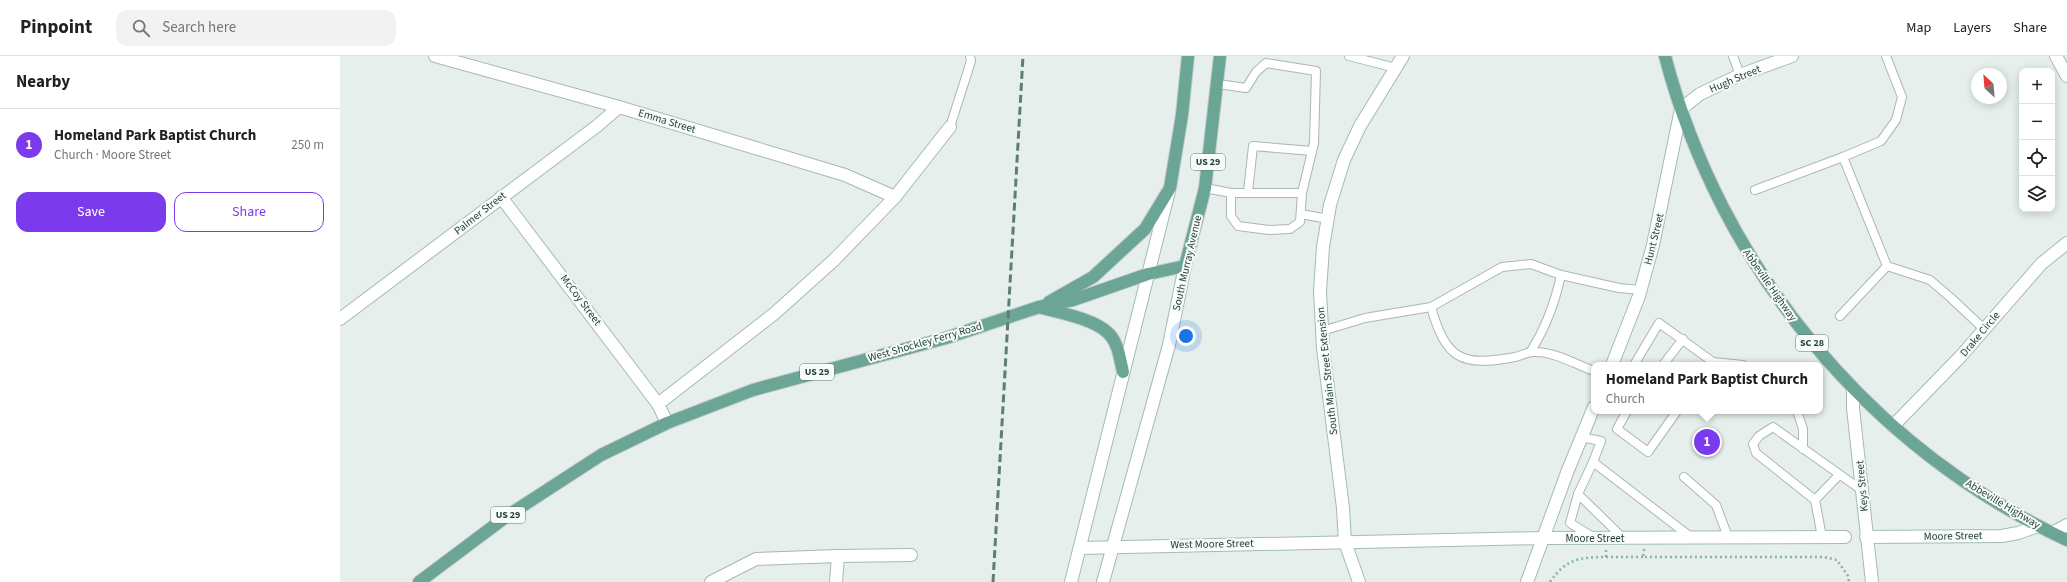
<!DOCTYPE html>
<meta charset="utf-8">
<style>
body{margin:0;font-family:"Source Sans 3",sans-serif;background:#f2f2f2;color:#202124}
.controls{position:absolute;right:12px;top:12px;display:grid;overflow:hidden;border-radius:8px;box-shadow:0 2px 10px #0003}
.controls button{width:36px;height:36px;display:grid;place-items:center;padding:0;border:0;border-bottom:1px solid #e0e0e0;background:#fff;color:#202124;font:20px sans-serif}
.compass{position:absolute;left:1631px;top:12px;width:36px;height:36px;border-radius:50%;background:#fff;box-shadow:0 2px 10px #0003;rotate:334deg}
.you{position:absolute;left:846px;top:280px;width:14px;height:14px;margin:-10px;border:3px solid #fff;border-radius:50%;background:#1a73e8;box-shadow:0 0 0 6px #1a73e833}
.badge{display:grid;place-items:center;width:26px;height:26px;border-radius:50%;background:#7c3aed;color:#fff;font-size:13px;font-weight:700}
.pin{position:absolute;translate:-50% -50%;border:2px solid #fff;box-shadow:0 1px 4px #0006}
.popup{position:absolute;left:1251px;top:306px;width:232px;height:52px;box-sizing:border-box;display:grid;place-content:center;border-radius:8px;background:#fff;filter:drop-shadow(0 1px 3px #0005);font-size:13px;white-space:nowrap;color:#757577}
.popup b{font-size:15px;color:#202124}
.popup::after{content:'';position:absolute;left:50%;top:100%;margin-left:-8px;border:8px solid transparent;border-top-color:#fff}
.list{margin:0;padding:0;list-style:none}
h2{display:flex;justify-content:space-between;align-items:center;height:52px;margin:0;padding:0 16px;font-size:17px}
h2 small{font-size:13px;font-weight:400;color:#757577}
.list li{display:grid;grid-template-columns:26px 1fr auto;gap:12px;align-items:center;box-sizing:border-box;height:72px;padding:0 16px;border-top:1px solid #e0e0e0}
.list b{display:block;font-size:15px;white-space:nowrap}
.list p{margin:0;font-size:13px;white-space:nowrap;color:#757577}
.list em{font-size:13px;font-style:normal;color:#757577}
.actions{display:flex;gap:8px;padding:12px 16px}
.actions a{flex:1;padding:9px 0;border:1px solid #7c3aed;border-radius:12px;text-align:center;font-size:14px;color:#7c3aed}
.actions .main{background:#7c3aed;color:#fff}
.icon{flex:none;width:22px;height:22px;fill:none;stroke:currentColor;stroke-width:2;stroke-linecap:round;stroke-linejoin:round}
.map{position:relative;flex:none;width:1727px;height:526px;overflow:hidden}
header{display:flex;align-items:center;gap:24px;box-sizing:border-box;height:56px;padding:0 20px;background:#fff;border-bottom:1px solid #e0e0e0}
header strong{font-size:19px}
nav{display:flex;gap:22px;margin-inline-start:auto;font-size:14px}
.search{width:280px;height:36px;background:#f2f2f2;display:flex;align-items:center;gap:10px;box-sizing:border-box;padding:0 14px;border-radius:12px;color:#757577;font-size:15px}
main{display:flex}
aside{flex:1;background:#fff}
.map>svg:first-child{display:block}
.lines{fill:none;stroke-linecap:round;stroke-linejoin:round}
.lane-casing{stroke:#a8b8b2;stroke-width:10}
.street-casing{stroke:#a8b8b2;stroke-width:14}
.secondary-casing{stroke:#a4bbb3;stroke-width:14}
.primary-casing{stroke:#c2cac8;stroke-width:14}
.path{stroke:#86b3a5;stroke-width:2.5;stroke-dasharray:2 3;stroke-linecap:butt}
.lane{stroke:#fff;stroke-width:8}
.street{stroke:#fff;stroke-width:12}
.secondary{stroke:#fff;stroke-width:12}
.primary{stroke:#6aa596;stroke-width:12}
.rail{stroke:#5f7d75;stroke-width:3;stroke-dasharray:8 4;stroke-linecap:butt}
.labels{text-anchor:middle;dominant-baseline:central;stroke-width:4;stroke-linejoin:round;paint-order:stroke}
.shield{fill:#f7fbf9;stroke:#637a73;stroke-width:1}
.shield-label{font-size:10px;font-weight:bold;fill:#24423a}
.street-label{font-size:11px;fill:#24423a;stroke:#f7fbf9}
</style>
<header>
<strong>Pinpoint</strong>
<div class="search"><svg class="icon" aria-label="search" viewBox="0 0 24 24"><circle cx="10" cy="10" r="6"/><path d="M15 15l6 6"/></svg>Search here</div>
<nav><a>Map</a><a>Layers</a><a>Share</a></nav>
</header>
<main>
<aside>
<h2>Nearby<small></small></h2>
<ul class="list">
<li><span class="badge">1</span><div><b>Homeland Park Baptist Church</b><p>Church · Moore Street</p></div><em>250 m</em></li>
</ul>
<div class="actions"><a class="main">Save</a><a>Share</a></div>
</aside>
<div class="map">
<svg width="1727" height="526" viewBox="0 0 1727 526">
<rect width="100%" height="100%" fill="#e6efeb"/>
<g class="lines">
<defs>
<g id="lane">
<path d="M1009 0 1056 12"/>
<path d="M1393 0 1400 19"/>
<path d="M1546 0 1562 41 1556 64 1541 85 1503 101 1547 210 1590 224 1611 242 1644 273"/>
<path d="M878 28 906 32 916 16 926 7 976 15 974 87 962 137"/>
<path d="M610 71 631 5 630 0"/>
<path d="M865 132 891 137H962L960 166 950 173 929 174 898 170 891 160V137"/>
<path d="M1415 134 1503 101"/>
<path d="M908 136 913 90 972 95"/>
<path d="M961 158 988 163"/>
<path d="M1091 251C1106 304 1122 311 1175 301 1181 300 1187 296 1193 296 1213 295 1235 308 1254 315"/>
<path d="M1500 260 1547 210"/>
<path d="M982 275 1025 262 1091 251 1162 211 1191 208 1221 219 1279 232 1301 234"/>
<path d="M1191 295C1206 271 1215 247 1221 219"/>
<path d="M1373 306 1403 309"/>
<path d="M1294 309 1319 267 1373 306 1371 309"/>
<path d="M1323 309 1343 283"/>
<path d="M1287 355 1277 373 1308 396 1337 355"/>
<path d="M1457 355 1463 373V393"/>
<path d="M1241 381 1261 385 1253 406 1352 482"/>
<path d="M1253 406 1238 438 1283 482"/>
<path d="M1344 421 1376 449 1388 481"/>
<path d="M1238 438 1230 467 1253 481"/>
<path d="M1475 444 1499 419"/>
<path d="M1482 481 1475 444 1416 397 1413 388 1419 380 1433 371 1523 435"/>
</g>
<g id="street">
<path d="M95 0 279 51 505 119 555 141"/>
<path d="M1716 0 1727 20"/>
<path d="M1341 53 1360 38 1400 19 1452 0"/>
<path d="M161 141 318 348"/>
<path d="M0 263 257 70 279 51"/>
<path d="M327 367 318 348 435 257 494 204 555 141 610 71"/>
<path d="M1553 370 1621 300 1701 208 1727 187"/>
<path d="M498 500 571 499"/>
<path d="M371 526 416 503 498 500 496 526"/>
</g>
<g id="secondary">
<path d="M1272 309 1299 240 1313 189 1341 53"/>
<path d="M1513 333V352L1532 526"/>
<path d="M1712 477 1727 469"/>
<path d="M1526 481 1662 480 1678 477 1698 470"/>
<path d="M740 492 1202 482 1505 481"/>
<path d="M731 526 829 135"/>
<path d="M763 526 829 289 845 210"/>
<path d="M1019 526 1005 486 1003 452 983 292 980 235 983 191 990 149 1004 104 1020 70 1063 0"/>
<path d="M1187 526 1228 414 1254 351"/>
</g>
<g id="primary">
<path d="M1325 0C1380 211 1529 392 1727 484"/>
<path d="M709 246 753 221 805 173 830 132 842 59 848 0"/>
<path d="M702 252C721 257 753 263 767 276 778 285 780 303 783 316"/>
<path d="M79 526 167 460 261 399 327 367 413 334 606 282 699 251 733 244 808 218 845 210 865 132 880 0"/>
</g>
</defs>
<use href="#lane" class="lane-casing"/>
<use href="#street" class="street-casing"/>
<use href="#secondary" class="secondary-casing"/>
<use href="#primary" class="primary-casing"/>
<g class="path">
<path d="M1304 493 1303 501H1484L1497 504 1508 520 1509 526"/>
<path d="M1266 501H1303"/>
<path d="M1210 526C1226 503 1239 501 1266 501V494"/>
</g>
<use href="#lane" class="lane"/>
<use href="#street" class="street"/>
<use href="#secondary" class="secondary"/>
<use href="#primary" class="primary"/>
<path class="rail" d="M653 526 683 0"/>
</g>
<g class="labels">
<g class="shield">
<rect x="851" y="98" width="34" height="16" rx="3"/>
<rect x="1456" y="279" width="32" height="16" rx="3"/>
<rect x="460" y="308" width="34" height="16" rx="3"/>
<rect x="151" y="451" width="34" height="16" rx="3"/>
</g>
<g class="shield-label">
<text x="868" y="106">US 29</text>
<text x="1472" y="287">SC 28</text>
<text x="477" y="316">US 29</text>
<text x="168" y="459">US 29</text>
</g>
<g class="street-label">
<text transform="translate(1395 23) rotate(-23)">Hugh Street</text>
<text transform="translate(327 65) rotate(17)">Emma Street</text>
<text transform="translate(140 157) rotate(-38)">Palmer Street</text>
<text transform="translate(1314 183) rotate(-76)">Hunt Street</text>
<text transform="translate(847 207) rotate(-77)">South Murray Avenue</text>
<text transform="translate(1430 229) rotate(55)">Abbeville Highway</text>
<text transform="translate(241 244) rotate(53)">McCoy Street</text>
<text transform="translate(1640 278) rotate(-50)">Drake Circle</text>
<text transform="translate(585 286) rotate(-16)">West Shockley Ferry Road</text>
<text transform="translate(987 315) rotate(-96)">South Main Street Extension</text>
<text transform="translate(1522 430) rotate(-95)">Keys Street</text>
<text transform="translate(1663 448) rotate(31)">Abbeville Highway</text>
<text transform="translate(1613 480) rotate(-1)">Moore Street</text>
<text x="1255" y="482">Moore Street</text>
<text transform="translate(872 488) rotate(-1)">West Moore Street</text>
</g>
</g>
</svg>
<div class="controls">
<button>+</button>
<button>−</button>
<button><svg class="icon" aria-label="locate" viewBox="0 0 24 24"><circle cx="12" cy="12" r="6"/><path d="M12 2v4M12 18v4M2 12h4M18 12h4"/></svg></button>
<button><svg class="icon" aria-label="layers" viewBox="0 0 24 24"><path d="M12 4l9 5-9 5-9-5zM3 14l9 5 9-5"/></svg></button>
</div>
<svg class="compass" viewBox="-18 -18 36 36"><path d="M0-13l5 13h-10z" fill="#e53935"/><path d="M0 13l5-13h-10z" fill="#757577"/></svg>
<div class="you"></div>
<div class="pin badge" style="left:1367px;top:386px">1</div>
<div class="popup"><b>Homeland Park Baptist Church</b>Church</div>
</div>
</main>
